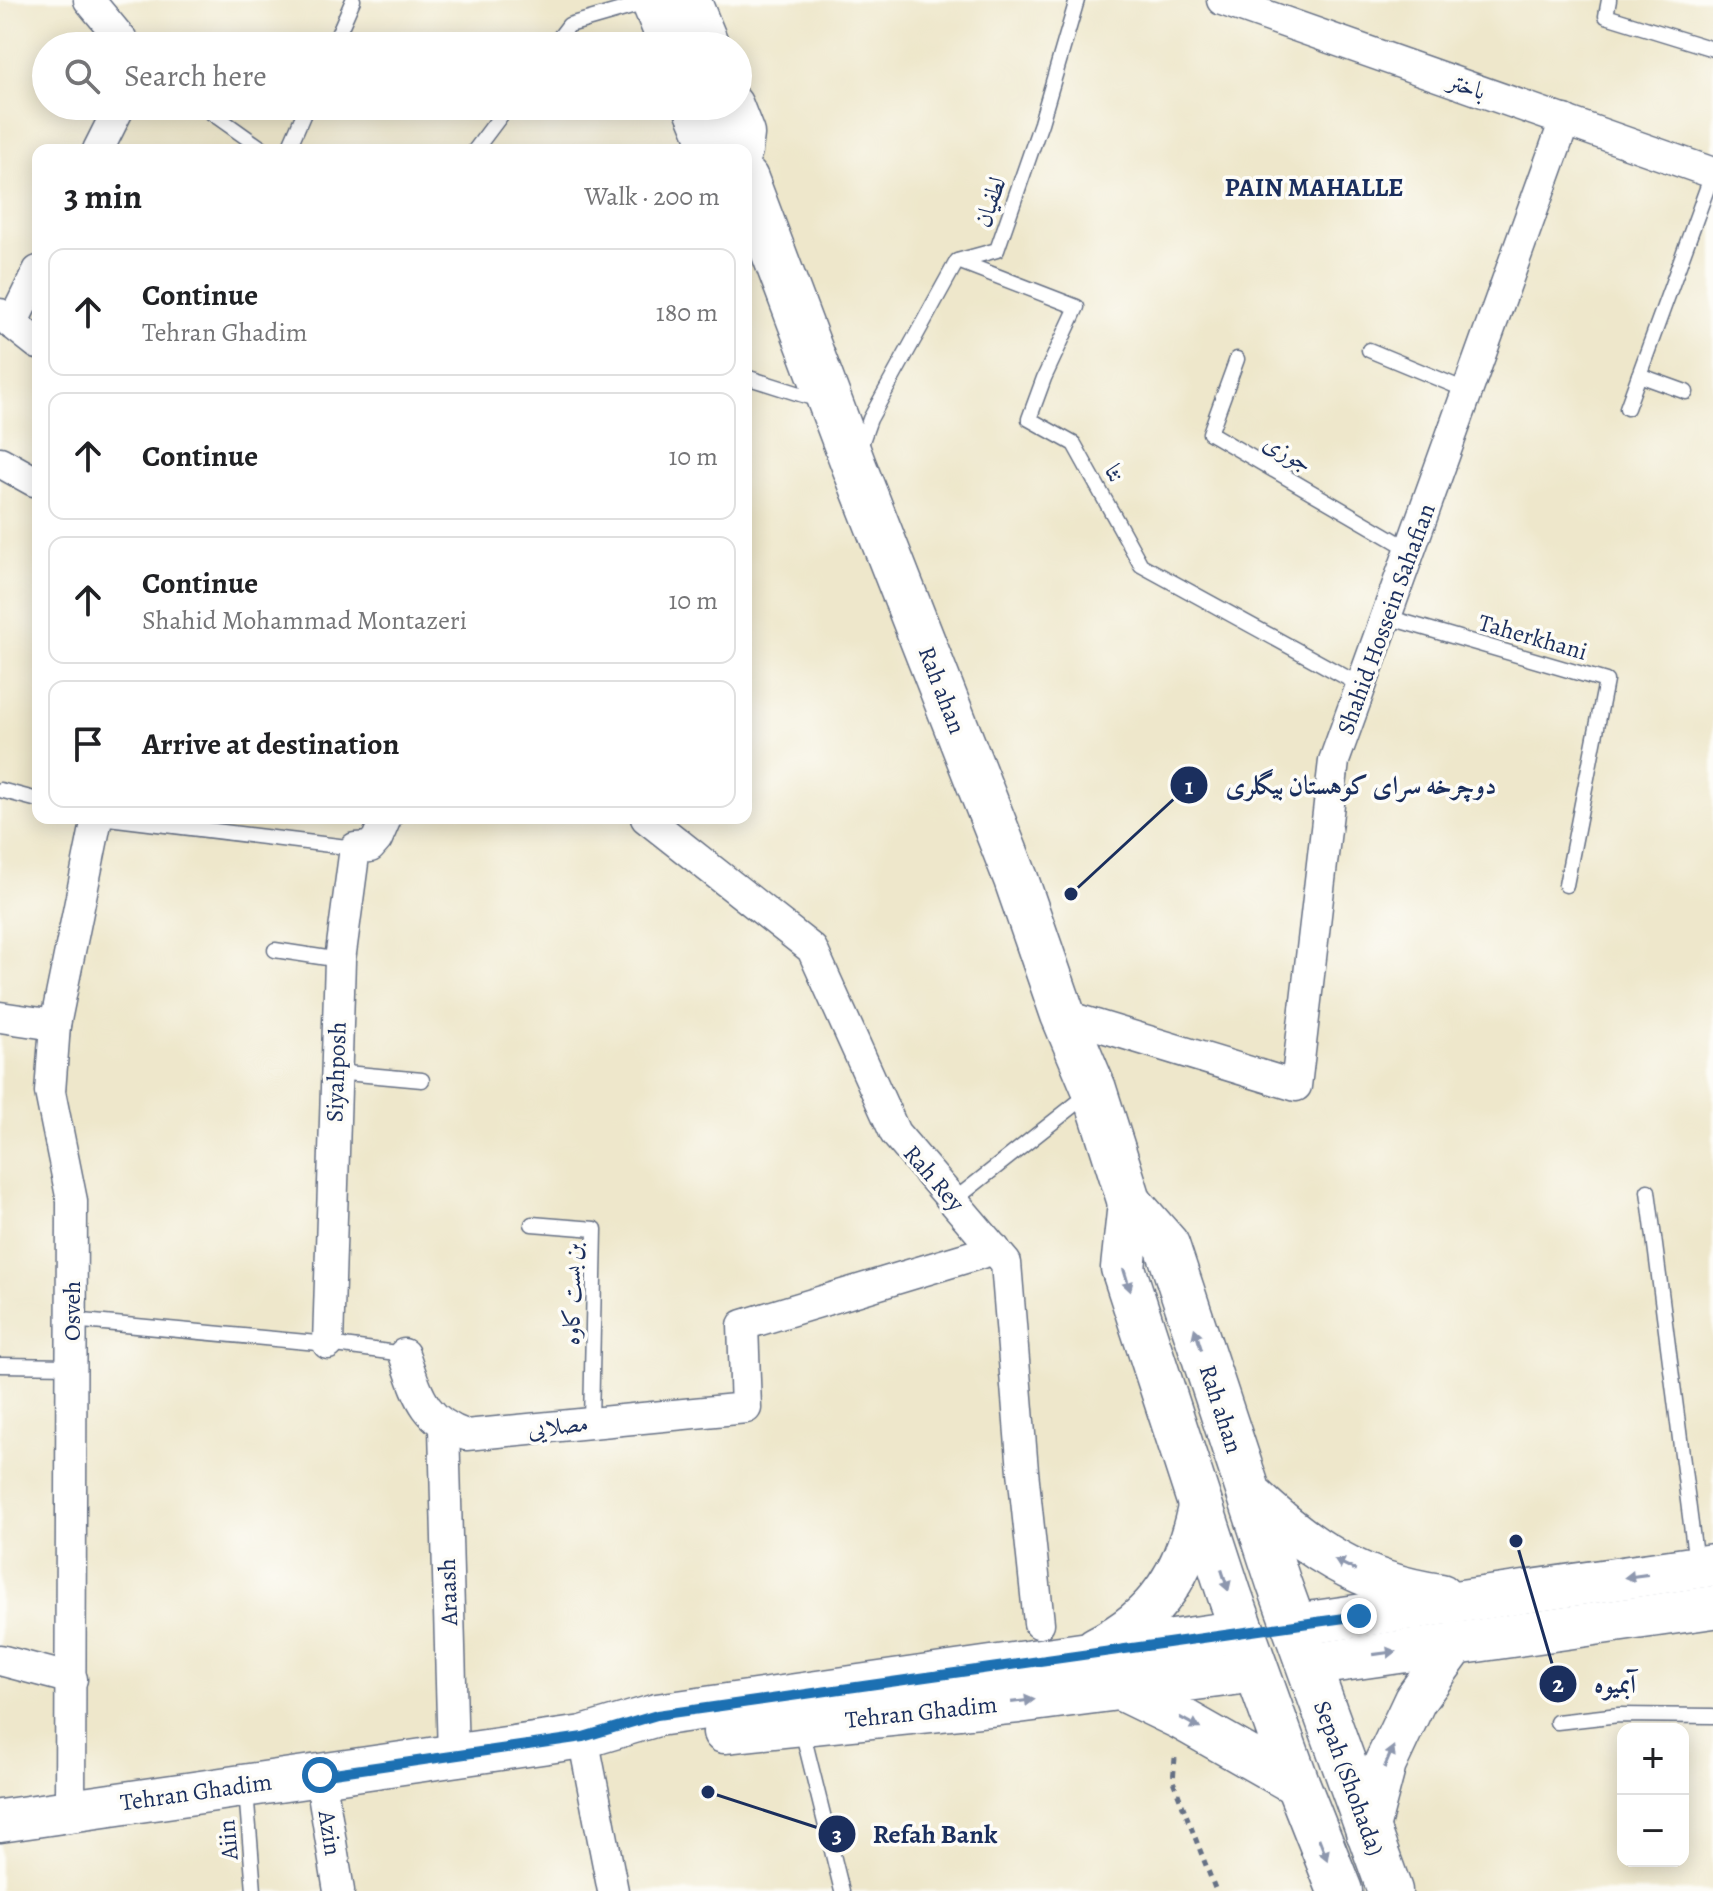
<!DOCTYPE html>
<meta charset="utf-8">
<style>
body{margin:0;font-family:Alegreya,Amiri,serif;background:#f6f6f6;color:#202124}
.controls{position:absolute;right:24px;bottom:24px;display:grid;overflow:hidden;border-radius:16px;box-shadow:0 4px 20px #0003}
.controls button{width:72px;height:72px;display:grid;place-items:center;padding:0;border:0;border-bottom:2px solid #e0e0e0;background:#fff;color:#202124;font:40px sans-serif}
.stop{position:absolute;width:24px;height:24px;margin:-18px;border:6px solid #1f6fb2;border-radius:50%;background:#fff}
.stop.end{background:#1f6fb2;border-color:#fff;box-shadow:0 2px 8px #0008}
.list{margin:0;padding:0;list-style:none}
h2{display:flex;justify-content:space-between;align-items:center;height:104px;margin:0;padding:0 32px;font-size:34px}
h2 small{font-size:26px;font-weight:400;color:#757577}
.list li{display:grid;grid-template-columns:52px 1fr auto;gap:24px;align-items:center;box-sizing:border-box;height:128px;margin:0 16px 16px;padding:0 16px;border:2px solid #e0e0e0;border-radius:16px}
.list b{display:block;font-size:30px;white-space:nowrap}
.list p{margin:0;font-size:26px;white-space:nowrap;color:#757577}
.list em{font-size:26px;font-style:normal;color:#757577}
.icon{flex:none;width:44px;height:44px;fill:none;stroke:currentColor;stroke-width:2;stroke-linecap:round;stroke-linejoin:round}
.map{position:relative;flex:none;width:1713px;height:1891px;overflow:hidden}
.search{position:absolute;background:#fff;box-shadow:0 4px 20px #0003;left:32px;top:32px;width:720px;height:88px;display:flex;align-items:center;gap:20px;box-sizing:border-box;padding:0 28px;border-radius:44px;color:#757577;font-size:30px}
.panel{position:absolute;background:#fff;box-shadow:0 4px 20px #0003;left:32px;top:144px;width:720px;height:680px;border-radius:16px}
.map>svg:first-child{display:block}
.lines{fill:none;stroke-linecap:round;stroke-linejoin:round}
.lane-casing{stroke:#656f84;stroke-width:17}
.street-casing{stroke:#656f84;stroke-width:33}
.secondary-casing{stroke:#656f84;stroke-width:45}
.primary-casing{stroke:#656f84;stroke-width:47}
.path{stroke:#656f84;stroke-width:5;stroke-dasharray:6 6;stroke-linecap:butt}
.lane{stroke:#fff;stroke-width:14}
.street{stroke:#fff;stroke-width:30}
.secondary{stroke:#fff;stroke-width:42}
.primary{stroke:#fff;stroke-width:44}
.oneway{fill:#8d97ae}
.route{stroke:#1f6fb2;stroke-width:10}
.labels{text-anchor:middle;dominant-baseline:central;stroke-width:7;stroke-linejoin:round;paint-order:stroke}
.street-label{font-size:24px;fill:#1b2f5e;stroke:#fdfcf7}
.neighbourhood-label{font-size:26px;font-weight:bold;fill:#1b2f5e;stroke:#fdfcf7}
.leader{fill:none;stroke:#1b2f5e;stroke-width:3}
.callout-dot{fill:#1b2f5e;stroke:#fdfcf7;stroke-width:3}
.mark-label{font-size:24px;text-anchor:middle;font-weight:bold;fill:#fff}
.callout-label{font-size:26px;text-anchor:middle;font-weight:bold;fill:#1b2f5e;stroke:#fdfcf7;stroke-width:7;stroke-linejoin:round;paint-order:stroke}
</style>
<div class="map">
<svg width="1713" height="1891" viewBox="0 0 1713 1891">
<rect width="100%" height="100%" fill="#fdfcf7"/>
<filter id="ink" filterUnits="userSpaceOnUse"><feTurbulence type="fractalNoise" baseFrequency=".0125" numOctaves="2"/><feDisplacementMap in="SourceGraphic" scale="16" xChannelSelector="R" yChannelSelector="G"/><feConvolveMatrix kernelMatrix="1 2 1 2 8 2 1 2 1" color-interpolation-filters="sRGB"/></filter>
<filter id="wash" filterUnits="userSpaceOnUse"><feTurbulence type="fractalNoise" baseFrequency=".006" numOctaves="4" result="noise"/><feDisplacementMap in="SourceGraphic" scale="32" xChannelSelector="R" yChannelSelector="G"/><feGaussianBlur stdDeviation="1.8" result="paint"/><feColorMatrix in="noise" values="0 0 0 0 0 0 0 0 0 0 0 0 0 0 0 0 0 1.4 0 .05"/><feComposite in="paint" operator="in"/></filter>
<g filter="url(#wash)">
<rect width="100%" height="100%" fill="#eee7cb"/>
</g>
<g filter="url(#ink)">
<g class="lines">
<defs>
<g id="lane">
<path d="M1609 0 1606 16 1713 49"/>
<path d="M333 46 353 0"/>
<path d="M553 46 569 25 649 2"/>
<path d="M202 106 264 150"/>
<path d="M288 150 307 106"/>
<path d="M475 150 508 106"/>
<path d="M958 261 1077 307 1044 378 1029 419 1074 444 1141 565 1362 686"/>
<path d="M1369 350 1468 391"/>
<path d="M1237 359 1210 433 1411 550"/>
<path d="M1639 375 1686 392"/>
<path d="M746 377 822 401"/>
<path d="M1627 408 1713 172"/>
<path d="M859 450 870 419 957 261 997 250 1041 123 1077 0"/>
<path d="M1387 617 1606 681 1566 885"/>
<path d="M0 790 38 800"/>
<path d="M108 818 355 848"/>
<path d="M275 950 340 960"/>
<path d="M335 1072 422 1080"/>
<path d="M1648 1191 1696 1563"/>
<path d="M953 1201 1091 1092"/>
<path d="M532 1224 595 1229 591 1423"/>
<path d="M72 1320 328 1344 404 1354"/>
<path d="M0 1365 72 1366"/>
<path d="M1557 1722 1619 1715 1713 1716"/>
<path d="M802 1730 842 1891"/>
<path d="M246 1790 254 1891"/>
</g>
<g id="street">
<path d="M89 0 127 46"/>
<path d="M1222 0 1713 173"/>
<path d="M98 150 120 106"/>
<path d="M0 314 38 344"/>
<path d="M12 324 38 271"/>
<path d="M0 462 34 481"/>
<path d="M646 818 812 949 895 1133 1006 1263 1023 1471 1039 1623"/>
<path d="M1063 1015 1296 1086 1334 761 1565 120"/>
<path d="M0 1017 55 1025"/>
<path d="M328 1344 340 960 355 848 370 847 377 839 386 818"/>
<path d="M404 1354C418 1394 423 1420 466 1435L746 1408 743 1325 995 1249"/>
<path d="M444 1428 453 1756"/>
<path d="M0 1660 72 1679"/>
<path d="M583 1737 613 1891"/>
<path d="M320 1775 339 1891"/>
<path d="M70 1810 72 1201 50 1092 55 1025 97 818"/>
</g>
<g id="secondary">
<path d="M1248 1492C1305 1547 1360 1584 1441 1595"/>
<path d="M1294 1625 1713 1565"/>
<path d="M1096 1648C1159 1617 1187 1569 1200 1502"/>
<path d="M1308 1665 1713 1607"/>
<path d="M1120 1689 1180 1718 1298 1785"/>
<path d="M724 1732 1018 1702 1257 1671"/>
<path d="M0 1821 583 1737 657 1715 1243 1631"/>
<path d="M1367 1832 1385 1764 1415 1700 1456 1643"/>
</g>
<g id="primary">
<path d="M653 0 672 46"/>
<path d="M688 0 707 46"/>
<path d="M696 106 713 147 718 150"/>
<path d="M731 106 742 134 740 150"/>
<path d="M746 179 854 466 1016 879 1063 1015 1094 1089 1130 1203 1167 1245 1279 1584 1390 1891"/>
<path d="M1130 1203 1123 1268 1230 1596 1298 1785 1340 1891"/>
</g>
</defs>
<use href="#lane" class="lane-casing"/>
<use href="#street" class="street-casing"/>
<use href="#secondary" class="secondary-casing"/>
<use href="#primary" class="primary-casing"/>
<g class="path">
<path d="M1544 1669 1551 1698"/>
<path d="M1175 1758 1173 1781 1216 1891"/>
</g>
<use href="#lane" class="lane"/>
<use href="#street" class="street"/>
<use href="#secondary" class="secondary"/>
<use href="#primary" class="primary"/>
</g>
<defs><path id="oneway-solid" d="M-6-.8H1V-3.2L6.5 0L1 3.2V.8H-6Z" transform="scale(2)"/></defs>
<g class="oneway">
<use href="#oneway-solid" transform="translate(1127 1280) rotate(73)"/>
<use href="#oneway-solid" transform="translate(1198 1339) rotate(-108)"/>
<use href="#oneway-solid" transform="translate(1345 1565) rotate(-154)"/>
<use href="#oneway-solid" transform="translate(1636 1576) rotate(172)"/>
<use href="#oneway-solid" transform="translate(1225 1580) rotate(72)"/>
<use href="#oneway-solid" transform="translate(1385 1653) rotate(-8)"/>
<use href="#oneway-solid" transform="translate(1023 1701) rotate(-7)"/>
<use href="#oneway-solid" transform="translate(1190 1723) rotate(29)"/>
<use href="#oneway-solid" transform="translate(1389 1757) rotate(-67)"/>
<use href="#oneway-solid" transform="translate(1323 1849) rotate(69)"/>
</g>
</g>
<g class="lines" filter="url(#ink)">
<path class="route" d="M320 1775 583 1737 657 1715 1359 1616"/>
</g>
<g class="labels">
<g class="street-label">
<text transform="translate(1467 86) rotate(19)">باختر</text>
<text transform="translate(990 202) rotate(-71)">لطفیان</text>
<text transform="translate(1288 453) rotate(30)">جوزی</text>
<text transform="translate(1115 473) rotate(61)">نثا</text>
<text transform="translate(1386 619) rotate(-70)">Shahid Hossein Sahafian</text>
<text transform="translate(1533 637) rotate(16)">Taherkhani</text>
<text transform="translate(942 690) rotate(69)">Rah ahan</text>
<text transform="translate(336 1072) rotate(-88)">Siyahposh</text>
<text transform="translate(934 1178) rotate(49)">Rah Rey</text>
<text transform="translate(572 1294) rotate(-89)">بن بست کاوه</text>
<text transform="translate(72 1311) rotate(-90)">Osveh</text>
<text transform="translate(1221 1409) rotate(72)">Rah ahan</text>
<text transform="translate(558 1426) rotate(-6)">مصلایی</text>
<text transform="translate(448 1592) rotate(-92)">Araash</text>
<text transform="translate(921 1712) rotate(-6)">Tehran Ghadim</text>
<text transform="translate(1349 1778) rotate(70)">Sepah (Shohada)</text>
<text transform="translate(196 1792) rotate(-8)">Tehran Ghadim</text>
<text transform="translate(330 1833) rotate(81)">Azin</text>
<text transform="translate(228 1840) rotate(-95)">Aiin</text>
</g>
<g class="neighbourhood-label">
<text x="1314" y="187">PAIN MAHALLE</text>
</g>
</g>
<path class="leader" d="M1071 894L1189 785M1516 1541L1558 1684M708 1792L837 1834"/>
<g class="callout-dot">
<circle cx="1071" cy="894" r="8"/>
<circle cx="1516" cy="1541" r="8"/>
<circle cx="708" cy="1792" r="8"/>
<circle cx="1189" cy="785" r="20"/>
<circle cx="1558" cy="1684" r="20"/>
<circle cx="837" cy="1834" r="20"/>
</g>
<g class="mark-label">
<text x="1189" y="794">1</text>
<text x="1558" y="1692">2</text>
<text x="837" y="1843">3</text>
</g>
<g class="callout-label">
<text x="1361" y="794">دوچرخه سرای کوهستان بیگلری</text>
<text x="1615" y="1693">آبمیوه</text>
<text x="935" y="1843">Refah Bank</text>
</g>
</svg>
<div class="controls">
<button>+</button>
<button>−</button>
</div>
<div class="stop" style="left:320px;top:1775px"></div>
<div class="stop end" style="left:1359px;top:1616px"></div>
<div class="search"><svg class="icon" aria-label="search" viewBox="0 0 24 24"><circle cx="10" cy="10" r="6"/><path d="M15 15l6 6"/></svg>Search here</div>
<section class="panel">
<h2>3 min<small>Walk · 200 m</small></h2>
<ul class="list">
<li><svg class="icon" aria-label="ahead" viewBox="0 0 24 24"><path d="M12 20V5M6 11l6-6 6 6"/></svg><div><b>Continue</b><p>Tehran Ghadim</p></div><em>180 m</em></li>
<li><svg class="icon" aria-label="ahead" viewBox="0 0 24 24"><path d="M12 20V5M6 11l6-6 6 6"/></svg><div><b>Continue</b></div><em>10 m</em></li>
<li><svg class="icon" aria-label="ahead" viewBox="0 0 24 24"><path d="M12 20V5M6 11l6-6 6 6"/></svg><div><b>Continue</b><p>Shahid Mohammad Montazeri</p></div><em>10 m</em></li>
<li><svg class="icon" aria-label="arrive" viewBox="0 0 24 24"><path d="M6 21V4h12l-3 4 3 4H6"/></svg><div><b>Arrive at destination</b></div></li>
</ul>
</section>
</div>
